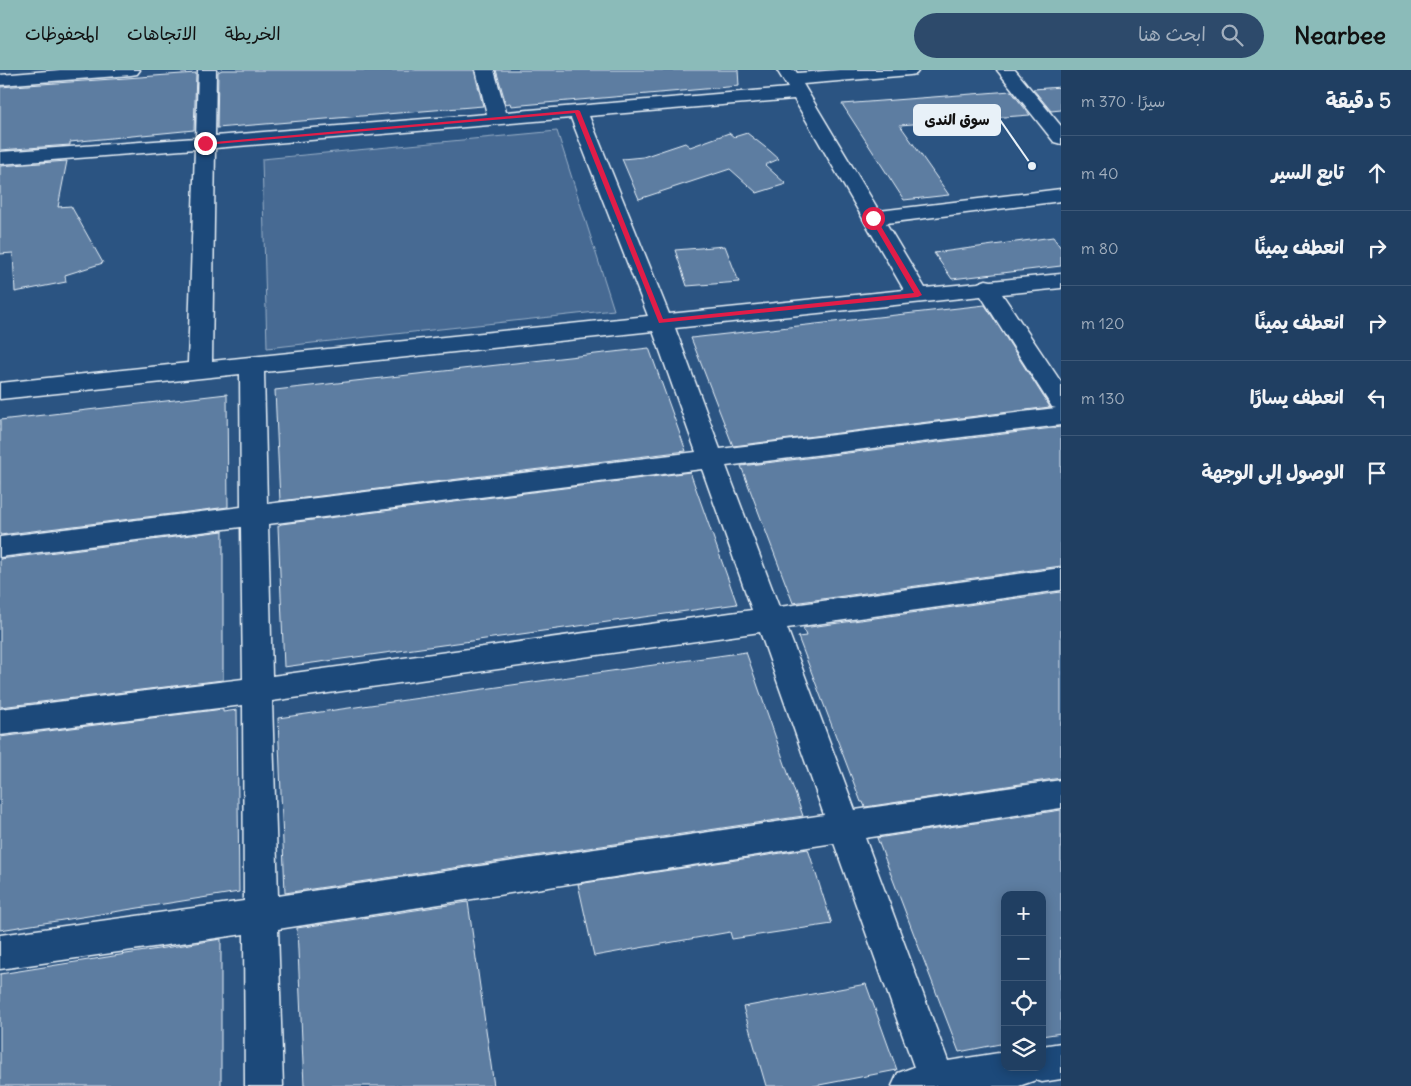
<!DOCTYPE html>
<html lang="ar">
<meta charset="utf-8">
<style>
body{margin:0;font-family:Delius,"Playpen Sans Arabic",sans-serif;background:#2d4a6b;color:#f1f3f6;direction:rtl}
.controls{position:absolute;right:15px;bottom:15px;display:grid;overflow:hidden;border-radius:10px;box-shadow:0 2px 12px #0003}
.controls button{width:45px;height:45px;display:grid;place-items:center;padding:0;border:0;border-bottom:1px solid #3d5877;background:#203f62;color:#f1f3f6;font:25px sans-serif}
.stop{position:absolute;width:15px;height:15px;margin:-11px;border:4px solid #e11d48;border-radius:50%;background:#fff}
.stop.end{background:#e11d48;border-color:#fff;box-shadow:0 1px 5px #0008}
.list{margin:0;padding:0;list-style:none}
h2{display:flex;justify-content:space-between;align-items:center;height:65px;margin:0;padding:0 20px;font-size:21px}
h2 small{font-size:16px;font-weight:400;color:#a2afbe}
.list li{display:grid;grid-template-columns:32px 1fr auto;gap:15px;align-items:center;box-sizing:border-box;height:75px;padding:0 20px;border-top:1px solid #3d5877}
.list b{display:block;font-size:19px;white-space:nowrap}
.list em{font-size:16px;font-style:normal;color:#a2afbe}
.icon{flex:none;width:28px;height:28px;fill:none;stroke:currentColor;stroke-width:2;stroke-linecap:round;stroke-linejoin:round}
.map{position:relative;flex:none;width:1061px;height:1016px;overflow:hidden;direction:ltr}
header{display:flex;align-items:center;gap:30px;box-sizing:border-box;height:70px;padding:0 25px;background:#8bbbb9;color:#111}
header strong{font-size:24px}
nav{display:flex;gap:28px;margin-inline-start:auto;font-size:18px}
.search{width:350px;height:45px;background:#2d4a6b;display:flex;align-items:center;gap:12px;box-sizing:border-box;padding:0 18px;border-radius:28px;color:#a2afbe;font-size:19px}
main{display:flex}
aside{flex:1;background:#203f62}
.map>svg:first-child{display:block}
.green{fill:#476b93;stroke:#98aec6}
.building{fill:#5d7da1;stroke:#e8f1f8}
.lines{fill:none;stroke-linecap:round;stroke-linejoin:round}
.minor-casing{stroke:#e8f1f8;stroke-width:3}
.minor{fill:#1f4a7a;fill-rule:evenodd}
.route{fill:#e11d48}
.leader{fill:none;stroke:#e8f1f8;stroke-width:2}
.callout-dot{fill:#e8f1f8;stroke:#1f4a7a;stroke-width:2}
.callout{fill:#e8f1f8;stroke:#e8f1f8;stroke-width:2}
.callout-label{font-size:15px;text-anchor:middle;font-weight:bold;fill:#111}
</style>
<header>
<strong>Nearbee</strong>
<div class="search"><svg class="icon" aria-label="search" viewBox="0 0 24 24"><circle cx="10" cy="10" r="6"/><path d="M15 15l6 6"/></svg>ابحث هنا</div>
<nav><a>الخريطة</a><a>الاتجاهات</a><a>المحفوظات</a></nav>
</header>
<main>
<aside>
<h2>5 دقيقة<small>سيرًا · 370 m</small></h2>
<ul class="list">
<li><svg class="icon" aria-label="ahead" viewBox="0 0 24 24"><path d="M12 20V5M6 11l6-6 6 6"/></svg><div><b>تابع السير</b></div><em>40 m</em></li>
<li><svg class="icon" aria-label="right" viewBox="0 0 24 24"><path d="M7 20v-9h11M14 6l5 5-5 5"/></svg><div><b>انعطف يمينًا</b></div><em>80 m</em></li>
<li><svg class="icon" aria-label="right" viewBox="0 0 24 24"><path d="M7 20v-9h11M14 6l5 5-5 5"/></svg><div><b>انعطف يمينًا</b></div><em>120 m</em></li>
<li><svg class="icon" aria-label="left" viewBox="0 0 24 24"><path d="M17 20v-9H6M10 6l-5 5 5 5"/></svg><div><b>انعطف يسارًا</b></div><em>130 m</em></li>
<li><svg class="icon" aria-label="arrive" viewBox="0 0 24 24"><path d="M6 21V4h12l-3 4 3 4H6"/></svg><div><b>الوصول إلى الوجهة</b></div></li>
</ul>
</aside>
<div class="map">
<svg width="1061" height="1016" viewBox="0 0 1061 1016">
<rect width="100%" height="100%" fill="#2b5482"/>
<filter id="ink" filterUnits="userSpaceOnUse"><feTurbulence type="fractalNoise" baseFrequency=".02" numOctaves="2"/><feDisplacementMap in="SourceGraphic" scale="10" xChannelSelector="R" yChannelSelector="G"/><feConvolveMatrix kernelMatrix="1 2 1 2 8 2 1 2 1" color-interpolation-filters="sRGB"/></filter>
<g filter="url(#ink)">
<path class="green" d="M557 61 614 240 267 278 262 89Z"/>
<g class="building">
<path d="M222 0H474L483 36 217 58 218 2Z"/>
<path d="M496 0H738L739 16 511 36 510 33 506 34Z"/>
<path d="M196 3 194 60 70 72V75L0 80V17Z"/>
<path d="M1061 17V40L1051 41 1033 19Z"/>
<path d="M1011 21 1030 45 900 55 949 125 904 130 842 34Z"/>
<path d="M729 63 734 67 747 63 770 81 779 89 765 95 786 114 757 123 730 99 639 129 622 89 643 87 685 73 690 77Z"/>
<path d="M67 91 58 137 71 136 103 193 65 205 66 212 15 222 13 183 0 184V96Z"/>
<path d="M1053 167 1061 178V196L952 209 934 183Z"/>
<path d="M725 176 739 212 687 216 675 180Z"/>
<path d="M985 235 1050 337 733 376 691 268Z"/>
<path d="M649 278 686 381 280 431 275 320Z"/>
<path d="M227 324 228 437 0 465V350Z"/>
<path d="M1061 357V496L793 533 741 396Z"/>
<path d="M690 402 737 534 284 597 278 456 281 454Z"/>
<path d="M223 461V610L0 637V489Z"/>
<path d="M1061 522V708L865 737 863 732H861L798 567 806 566 803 558Z"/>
<path d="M746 582 803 746 285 823 278 648Z"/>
<path d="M223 639V642L237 640 239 822 0 860V667Z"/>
<path d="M1061 740V963L1042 966V825H1005V973L959 982 877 768Z"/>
<path d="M808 779 832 854 732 869 730 862 594 886 578 814Z"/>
<path d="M468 832 494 1016H304L297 858Z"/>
<path d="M221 869V1016H0V904Z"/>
<path d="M866 914 897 1000 814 1016H766L743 937Z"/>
</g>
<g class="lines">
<defs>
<g id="minor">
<path d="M60 0H140L137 4 131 5 0 15V5Z"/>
<path d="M198 0H216L215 66 487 44 476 0H494L506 42 788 18 777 0H795L797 3 839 0H919L916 4 910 5 803 14 879 141 1061 119V131L886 153 925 218 978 213 986 210 991 211 1061 204V218L1002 224 1061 312V355L726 396 779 537 1061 498V520L787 558 855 740 1061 710V738L865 768 948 991 1005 982V997H1042V976L1061 973V1009L1042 1012 1036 1010 1019 1016H892L898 1003 914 997 834 773 278 859 283 1016H245L244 864 0 899V865L244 831 243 635 0 665V639L243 609 241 457 0 487V467L241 437 240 304 0 329V313L188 293 195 79 0 94V82L196 68ZM794 29 904 220 669 244 589 46ZM571 48 648 246 212 291 215 78ZM981 226 1052 337 1056 338 720 379 675 258ZM653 261 696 382 267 434 264 302ZM702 399 752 540 272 606 268 454ZM760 562 824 745 278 826 272 631Z"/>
<path d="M997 0H1015L1061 56V74L1054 72Z"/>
</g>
</defs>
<use href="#minor" class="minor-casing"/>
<use href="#minor" class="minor"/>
</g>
</g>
<path class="route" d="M578 40 580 41 663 249 914 223 870 148 873 146 876 148 922 225 918 227 659 253 575 43 205 75 203 73Z"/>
<path class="leader" d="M1032 96L1000 50"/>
<circle class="callout-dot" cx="1032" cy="96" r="5"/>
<rect class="callout" x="914" y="35" width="86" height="30" rx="5"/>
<g class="callout-label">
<text x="957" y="55">سوق الندى</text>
</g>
</svg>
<div class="controls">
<button>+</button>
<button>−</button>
<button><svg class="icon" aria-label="locate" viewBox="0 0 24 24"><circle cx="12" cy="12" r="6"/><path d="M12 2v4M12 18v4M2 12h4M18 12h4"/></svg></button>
<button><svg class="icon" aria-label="layers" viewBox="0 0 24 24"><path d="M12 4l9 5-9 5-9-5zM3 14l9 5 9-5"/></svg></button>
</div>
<div class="stop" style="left:873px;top:148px"></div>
<div class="stop end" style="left:205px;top:73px"></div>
</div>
</main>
